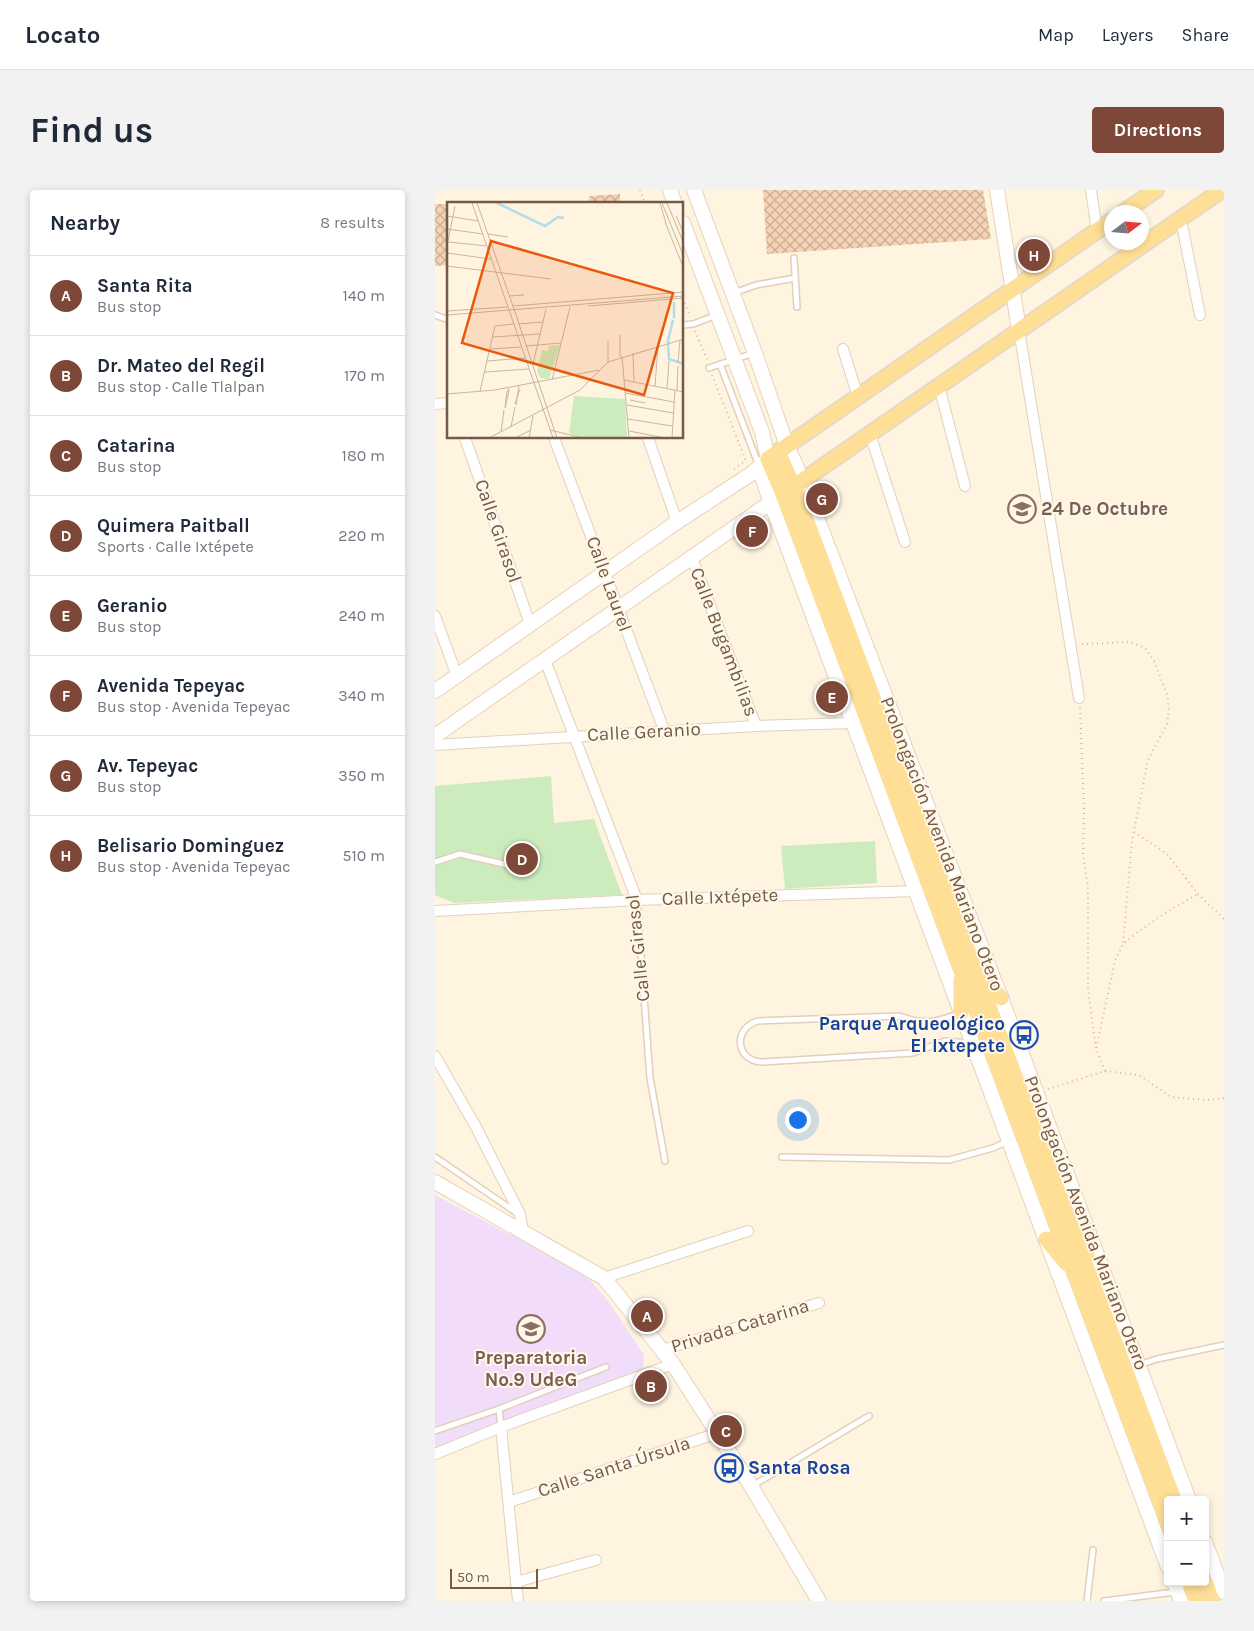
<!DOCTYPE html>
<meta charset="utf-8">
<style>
body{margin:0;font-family:Karla,sans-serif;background:#f2f2f3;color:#1f2937}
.controls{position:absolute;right:15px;bottom:15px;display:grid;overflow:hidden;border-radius:5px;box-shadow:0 2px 8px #0003}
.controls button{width:45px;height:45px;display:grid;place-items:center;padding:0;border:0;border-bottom:1px solid #e0e1e3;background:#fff;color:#1f2937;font:25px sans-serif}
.compass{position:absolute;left:669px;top:15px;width:45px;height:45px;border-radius:50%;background:#fff;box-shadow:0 2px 8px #0003;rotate:74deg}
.scale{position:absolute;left:15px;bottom:12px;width:88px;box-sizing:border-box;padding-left:5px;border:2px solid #765a45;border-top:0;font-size:14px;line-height:18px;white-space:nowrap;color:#765a45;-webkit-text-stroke:4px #fff7e8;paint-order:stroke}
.you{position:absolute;left:362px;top:929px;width:18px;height:18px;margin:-12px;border:4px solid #fff;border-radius:50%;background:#1a73e8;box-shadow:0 0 0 8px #1a73e833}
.badge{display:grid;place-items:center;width:32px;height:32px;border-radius:50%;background:#7e4839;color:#fff;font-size:16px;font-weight:700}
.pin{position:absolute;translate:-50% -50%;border:2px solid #fff;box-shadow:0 1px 5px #0006}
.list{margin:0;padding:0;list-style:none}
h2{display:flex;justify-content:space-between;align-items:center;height:65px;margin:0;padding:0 20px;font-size:21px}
h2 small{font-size:16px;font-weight:400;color:#747a83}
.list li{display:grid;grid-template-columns:32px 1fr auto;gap:15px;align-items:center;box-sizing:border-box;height:80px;padding:0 20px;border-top:1px solid #e0e1e3}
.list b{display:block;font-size:19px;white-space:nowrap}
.list p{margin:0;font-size:16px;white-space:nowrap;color:#747a83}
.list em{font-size:16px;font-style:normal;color:#747a83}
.map{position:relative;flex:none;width:789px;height:1411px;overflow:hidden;border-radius:5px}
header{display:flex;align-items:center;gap:30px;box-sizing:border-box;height:70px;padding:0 25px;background:#fff;border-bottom:1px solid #e0e1e3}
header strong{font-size:24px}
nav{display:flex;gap:28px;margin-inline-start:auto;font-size:18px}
.intro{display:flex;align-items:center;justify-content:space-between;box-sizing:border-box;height:120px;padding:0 30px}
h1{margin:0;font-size:35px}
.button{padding:12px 22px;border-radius:5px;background:#7e4839;color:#fff;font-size:18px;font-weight:700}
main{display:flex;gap:30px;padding:0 30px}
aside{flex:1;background:#fff;border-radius:5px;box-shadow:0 2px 8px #0003}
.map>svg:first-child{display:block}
.education{fill:#f1ddfa}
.pitch{fill:#cdecbd}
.building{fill:url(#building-cross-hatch)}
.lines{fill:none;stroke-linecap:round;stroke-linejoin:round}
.lane-casing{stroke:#e3d0bb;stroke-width:8}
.street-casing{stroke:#e3d0bb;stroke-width:12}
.secondary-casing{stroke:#e8d2b9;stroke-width:16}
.primary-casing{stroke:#ded7d2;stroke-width:18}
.path{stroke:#dab699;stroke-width:2;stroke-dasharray:1 4;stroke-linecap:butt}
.lane{stroke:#fff;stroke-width:5}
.street{stroke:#fff;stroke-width:10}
.secondary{stroke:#fff;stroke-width:14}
.primary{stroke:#ffde96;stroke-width:15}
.labels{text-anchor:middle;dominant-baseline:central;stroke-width:4;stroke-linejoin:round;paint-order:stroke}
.education-label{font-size:19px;font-weight:bold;fill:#785e54;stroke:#fff7e8;text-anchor:start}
.street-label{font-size:19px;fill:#765a45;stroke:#fff7e8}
.transit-label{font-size:19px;font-weight:bold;fill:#164399;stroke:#fff7e8;text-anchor:end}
.inset-river{fill:none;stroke:#b3dde9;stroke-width:2.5}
.inset-road{fill:none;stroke:#c8b6a2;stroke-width:1}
.view{fill:#e8590c;fill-opacity:0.15;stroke:#e8590c;stroke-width:2.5}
.inset-edge{fill:none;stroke:#765a45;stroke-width:2.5}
</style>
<header>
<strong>Locato</strong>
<nav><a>Map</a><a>Layers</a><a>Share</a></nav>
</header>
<div class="intro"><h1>Find us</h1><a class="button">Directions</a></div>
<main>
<aside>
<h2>Nearby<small>8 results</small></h2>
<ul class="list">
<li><span class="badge">A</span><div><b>Santa Rita</b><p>Bus stop</p></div><em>140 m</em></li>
<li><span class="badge">B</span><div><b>Dr. Mateo del Regil</b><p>Bus stop · Calle Tlalpan</p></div><em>170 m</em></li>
<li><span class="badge">C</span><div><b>Catarina</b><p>Bus stop</p></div><em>180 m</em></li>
<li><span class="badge">D</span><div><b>Quimera Paitball</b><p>Sports · Calle Ixtépete</p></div><em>220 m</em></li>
<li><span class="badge">E</span><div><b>Geranio</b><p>Bus stop</p></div><em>240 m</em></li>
<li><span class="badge">F</span><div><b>Avenida Tepeyac</b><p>Bus stop · Avenida Tepeyac</p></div><em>340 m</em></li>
<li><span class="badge">G</span><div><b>Av. Tepeyac</b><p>Bus stop</p></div><em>350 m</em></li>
<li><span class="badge">H</span><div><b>Belisario Dominguez</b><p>Bus stop · Avenida Tepeyac</p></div><em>510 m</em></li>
</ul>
</aside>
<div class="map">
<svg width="789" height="1411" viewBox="0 0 789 1411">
<defs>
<pattern id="building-cross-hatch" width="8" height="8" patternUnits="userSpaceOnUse" patternTransform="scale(1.25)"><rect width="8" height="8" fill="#f5d3b5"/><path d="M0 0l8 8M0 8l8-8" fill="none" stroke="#cbae95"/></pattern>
</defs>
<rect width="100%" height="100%" fill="#fef4e0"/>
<path class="education" d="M0 1005 135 1076 156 1091 174 1112 209 1165 208 1182 0 1260Z"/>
<g class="pitch">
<path d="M116 586 119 633 159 629 187 705 19 713 0 705V596Z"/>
<path d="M440 651 442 693 350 699 346 656Z"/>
</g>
<g class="building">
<path d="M328 0H548L556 49 332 64Z"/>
<path d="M185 4V14H154V6Z"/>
<path d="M0 14H14V75L0 76Z"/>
</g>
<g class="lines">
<defs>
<g id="lane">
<path d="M359 68 362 117"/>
<path d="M299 103 321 95 360 88"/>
<path d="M0 125 14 130"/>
<path d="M248 135 258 134 282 125"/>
<path d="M285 174 324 276"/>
<path d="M274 178 319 163"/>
<path d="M0 672 25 664 78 676"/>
<path d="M202 710 215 888 230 971"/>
<path d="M525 823C500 833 490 835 464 826L323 831C298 838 300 870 326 872L478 863 510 851 535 853"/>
<path d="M0 967 82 1023"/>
<path d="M347 967 514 970 558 958 573 951"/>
<path d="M704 1175 722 1169 789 1155"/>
<path d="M64 1219 66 1237"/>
<path d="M0 1241 64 1219 171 1177"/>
<path d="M317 1296 434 1226"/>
<path d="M652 1411 658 1360"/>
<path d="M669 1411 740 1402"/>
</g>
<g id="street">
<path d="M656 0 662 41"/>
<path d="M746 30 765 125"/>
<path d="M584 140 644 508"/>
<path d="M408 159 423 207"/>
<path d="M504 196 530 296"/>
<path d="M0 214 14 213"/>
<path d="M435 244 470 352"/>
<path d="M30 248 95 434"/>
<path d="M119 248 229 540"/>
<path d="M213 248 242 332"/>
<path d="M257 368 321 536"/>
<path d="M0 426 22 486"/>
<path d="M110 470 202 710"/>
<path d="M0 555 321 536 418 533"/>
<path d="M0 721 202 710 481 701"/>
<path d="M0 866 41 937 85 1024 88 1041"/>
<path d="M169 1088 313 1041"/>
<path d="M227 1160 384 1113"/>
<path d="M66 1237 83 1411"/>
<path d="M0 1264 66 1237 238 1174"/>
<path d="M74 1312 283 1243"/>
<path d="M81 1392 161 1370"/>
</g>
<g id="secondary">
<path d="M235 0 240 14"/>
<path d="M259 0 320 163 352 256 368 291 566 808 754 1310"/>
<path d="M562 0 584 140"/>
<path d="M324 278 336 313 733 1377"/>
<path d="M0 501 242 332 316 284 333 269 327 242 248 33"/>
<path d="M0 546 342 308"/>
<path d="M0 992 169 1088 238 1174 316 1296 384 1411"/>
<path d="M770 1352 789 1402"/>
<path d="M739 1392 746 1411"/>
</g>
<g id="primary">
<path d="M689 22 721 0"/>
<path d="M676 31 333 269 348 304 733 1334"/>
<path d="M343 262 359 297 739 1310"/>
<path d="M351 302 787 0"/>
<path d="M546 784 566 808"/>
<path d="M526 823V790"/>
<path d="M652 1039V1067"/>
<path d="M611 1049 632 1074"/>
<path d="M754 1392 761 1411"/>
<path d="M770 1392 777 1411"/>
</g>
</defs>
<use href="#lane" class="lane-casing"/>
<use href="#street" class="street-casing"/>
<use href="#secondary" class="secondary-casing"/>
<use href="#primary" class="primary-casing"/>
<g class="path">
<path d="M205 0 210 14"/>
<path d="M248 108 255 127"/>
<path d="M260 141 273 171"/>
<path d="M277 185 311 271"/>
<path d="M299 279 311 270"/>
<path d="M647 454 696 452 710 458 719 471 732 504 734 519 732 534 713 570 697 651 688 754"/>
<path d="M645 518 649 618 648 664 653 699V799L661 859"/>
<path d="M699 642 732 664 763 704 789 729"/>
<path d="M670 881 661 859 680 771 688 754 704 741 735 720 763 704"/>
<path d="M613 899 670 881 704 885 736 907 773 910 789 908"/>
</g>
<use href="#lane" class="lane"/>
<use href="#street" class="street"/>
<use href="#secondary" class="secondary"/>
<use href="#primary" class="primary"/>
</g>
<defs>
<symbol id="school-ring" viewBox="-11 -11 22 22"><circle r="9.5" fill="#fff7e8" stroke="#8d6e63" stroke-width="1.5"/><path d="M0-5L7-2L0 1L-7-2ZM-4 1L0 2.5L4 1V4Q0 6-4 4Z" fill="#8d6e63"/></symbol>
<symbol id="bus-ring" viewBox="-11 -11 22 22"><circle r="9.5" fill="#fff7e8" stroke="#1a4fb4" stroke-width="1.5"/><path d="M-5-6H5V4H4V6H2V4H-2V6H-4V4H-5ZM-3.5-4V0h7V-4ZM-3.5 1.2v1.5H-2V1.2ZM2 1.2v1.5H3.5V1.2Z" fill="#1a4fb4"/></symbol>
<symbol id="university-ring" viewBox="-11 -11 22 22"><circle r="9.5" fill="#fff7e8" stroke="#8d6e63" stroke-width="1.5"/><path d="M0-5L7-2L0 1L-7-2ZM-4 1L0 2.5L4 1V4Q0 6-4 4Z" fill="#8d6e63"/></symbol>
</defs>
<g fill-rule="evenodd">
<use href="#school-ring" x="571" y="303" width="32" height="32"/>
<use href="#bus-ring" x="573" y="829" width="32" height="32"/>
<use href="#university-ring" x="80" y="1123" width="32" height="32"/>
<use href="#bus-ring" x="278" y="1262" width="32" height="32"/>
</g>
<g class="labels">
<g class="education-label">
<text x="606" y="319">24 De Octubre</text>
<text x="96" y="1168" text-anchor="middle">Preparatoria<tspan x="96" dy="22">No.9 UdeG</tspan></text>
</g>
<g class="street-label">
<text transform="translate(63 341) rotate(71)">Calle Girasol</text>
<text transform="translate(174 394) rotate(70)">Calle Laurel</text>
<text transform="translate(289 452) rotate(69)">Calle Bugambilias</text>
<text transform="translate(209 542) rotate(-3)">Calle Geranio</text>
<text transform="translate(507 654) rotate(69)">Prolongación Avenida Mariano Otero</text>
<text transform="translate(285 707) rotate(-2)">Calle Ixtépete</text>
<text transform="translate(203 758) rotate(-96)">Calle Girasol</text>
<text transform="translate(651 1033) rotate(69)">Prolongación Avenida Mariano Otero</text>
<text transform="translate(305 1136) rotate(-17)">Privada Catarina</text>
<text transform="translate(179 1277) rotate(-18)">Calle Santa Úrsula</text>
</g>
<g class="transit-label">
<text x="570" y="834">Parque Arqueológico<tspan x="570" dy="22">El Ixtepete</tspan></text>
<text x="313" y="1278" text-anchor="start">Santa Rosa</text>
</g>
</g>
<g transform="translate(12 12)">
<rect width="236" height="236" fill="#fef4e0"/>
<path d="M113 143 102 177 93 176 90 169 95 148 101 149 102 144ZM127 194 178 197 180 236H136L122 231Z" fill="#cdecbd"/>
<path class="inset-river" d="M50 1 98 24 111 15 117 16M227 116V100M226 118 221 139 222 157 237 162"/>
<path class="inset-road" d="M25 1 62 108M30 1 67 107M213 1 219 21M215 1 237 55M220 1 237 42M0 14 31 19M229 14 237 32M218 20 237 67M0 27 36 32M41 32 61 35M1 40 40 44M0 44 8 4M0 51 44 57M0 64 104 77M62 94 77 93M66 104 237 90M141 104 237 96M67 107 110 236M62 108 106 236M0 109 60 105M0 113 237 94M72 122 95 120M173 133V155M45 135 93 132M161 139V160M79 144 114 141M43 147 74 145M186 151 187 180M175 154 182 236M40 159 78 156M231 161 233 138M86 162 99 107M38 170 82 167M105 178 123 105M177 178 237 190M208 184 211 144M61 186 62 189 58 206 60 189H62M220 186 222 159M230 188 231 164M33 189 48 124 67 122M178 191 227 200M0 192 48 188 152 168M183 198 198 201M68 202 73 187M69 203 72 183M180 203 226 211M181 217 225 224M64 225 68 205M103 228 136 236M182 229 218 236M54 230 57 208M42 236 133 188 161 160 237 137M68 236 84 228M82 236 86 214M225 236 228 188"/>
<path class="view" d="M44 39 226 91 197 193 15 141Z"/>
<rect width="236" height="236" class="inset-edge"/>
</g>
</svg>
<div class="controls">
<button>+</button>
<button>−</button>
</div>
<svg class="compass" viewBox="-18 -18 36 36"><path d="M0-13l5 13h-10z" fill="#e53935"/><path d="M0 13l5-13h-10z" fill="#747a83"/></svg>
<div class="scale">50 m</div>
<div class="you"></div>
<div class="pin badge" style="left:212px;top:1126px">A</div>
<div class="pin badge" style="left:216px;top:1196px">B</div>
<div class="pin badge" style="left:291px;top:1241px">C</div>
<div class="pin badge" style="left:87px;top:669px">D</div>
<div class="pin badge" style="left:397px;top:507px">E</div>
<div class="pin badge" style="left:317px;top:341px">F</div>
<div class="pin badge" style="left:387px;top:309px">G</div>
<div class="pin badge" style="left:599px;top:65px">H</div>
</div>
</main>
